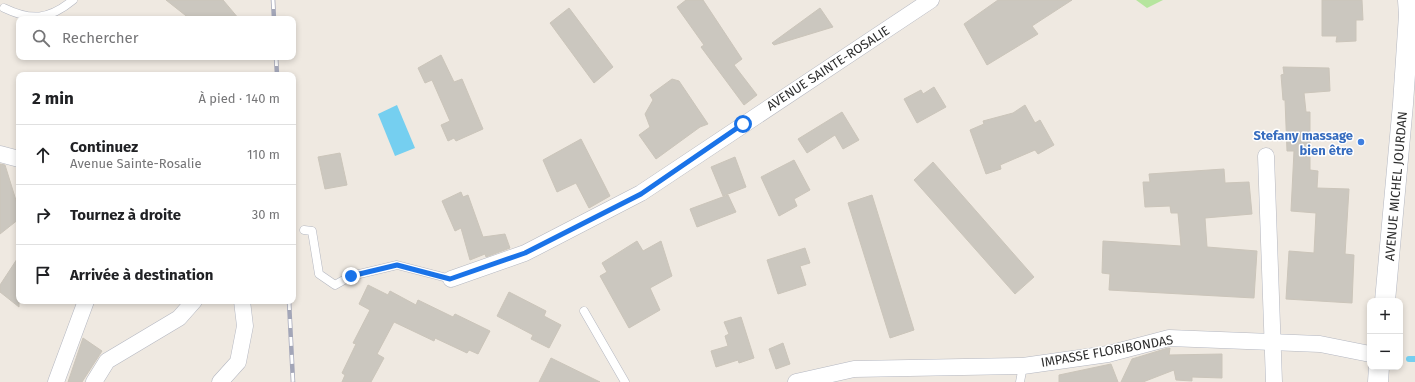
<!DOCTYPE html>
<html lang="fr">
<meta charset="utf-8">
<style>
body{margin:0;font-family:"Fira Sans",sans-serif;background:#f2f2f2;color:#202124}
.controls{position:absolute;right:12px;bottom:12px;display:grid;overflow:hidden;border-radius:8px;box-shadow:0 2px 6px #0003}
.controls button{width:36px;height:36px;display:grid;place-items:center;padding:0;border:0;border-bottom:1px solid #e0e0e0;background:#fff;color:#202124;font:20px sans-serif}
.stop{position:absolute;width:12px;height:12px;margin:-9px;border:3px solid #1a73e8;border-radius:50%;background:#fff}
.stop.end{background:#1a73e8;border-color:#fff;box-shadow:0 1px 4px #0008}
.list{margin:0;padding:0;list-style:none}
h2{display:flex;justify-content:space-between;align-items:center;height:52px;margin:0;padding:0 16px;font-size:17px}
h2 small{font-size:13px;font-weight:400;color:#757577}
.list li{display:grid;grid-template-columns:26px 1fr auto;gap:12px;align-items:center;box-sizing:border-box;height:60px;padding:0 16px;border-top:1px solid #e0e0e0}
.list b{display:block;font-size:15px;white-space:nowrap}
.list p{margin:0;font-size:13px;white-space:nowrap;color:#757577}
.list em{font-size:13px;font-style:normal;color:#757577}
.icon{flex:none;width:22px;height:22px;fill:none;stroke:currentColor;stroke-width:2;stroke-linecap:round;stroke-linejoin:round}
.map{position:relative;flex:none;width:1415px;height:382px;overflow:hidden}
.search{position:absolute;background:#fff;box-shadow:0 2px 6px #0003;left:16px;top:16px;width:280px;height:44px;display:flex;align-items:center;gap:10px;box-sizing:border-box;padding:0 14px;border-radius:8px;color:#757577;font-size:15px}
.panel{position:absolute;background:#fff;box-shadow:0 2px 6px #0003;left:16px;top:72px;width:280px;height:232px;border-radius:8px}
.map>svg:first-child{display:block}
.green{fill:#b6e59e}
.water{fill:#75cff0}
.lines{fill:none;stroke-linecap:round;stroke-linejoin:round}
.stream{stroke:#75cff0;stroke-width:6}
.building{fill:#cbc7bf;stroke:#cbc5ba}
.service-casing{stroke:#b4b7c1;stroke-width:9}
.minor-casing{stroke:#b4b7c1;stroke-width:17}
.tertiary-casing{stroke:#b4b7c1;stroke-width:21}
.service{stroke:#fff;stroke-width:8}
.minor{stroke:#fff;stroke-width:16}
.tertiary{stroke:#fff;stroke-width:20}
.rail-casing{stroke:#a3a6b8;stroke-width:4.5}
.rail{stroke:#fff;stroke-width:3;stroke-dasharray:9;stroke-linecap:butt}
.route{stroke:#1a73e8;stroke-width:5}
.shop-dot{fill:#3f7fe0;stroke:#fff;stroke-width:1.5}
.labels{text-anchor:middle;dominant-baseline:central;stroke-width:3;stroke-linejoin:round;paint-order:stroke}
.street-label{font-size:13px;fill:#2e2e2e;stroke:#fff}
.shop-label{font-size:13px;font-weight:bold;fill:#366cbe;stroke:#fff;text-anchor:end}
</style>
<div class="map">
<svg width="1415" height="382" viewBox="0 0 1415 382">
<rect width="100%" height="100%" fill="#efe9e1"/>
<path class="green" d="M1136 0H1163L1147 8Z"/>
<path class="water" d="M397 105 415 148 395 156 378 114Z"/>
<g class="lines">
<path class="stream" d="M1409 359H1415"/>
</g>
<g class="building">
<path d="M166 0H223L239 19H190Z"/>
<path d="M686 0H703L742 59 734 65 757 95 744 105 701 47 704 45 677 7Z"/>
<path d="M998 0H1072L1032 26 1038 34 987 65 964 24Z"/>
<path d="M1322 0H1362L1363 20H1356V41L1336 42 1337 36H1322Z"/>
<path d="M569 8 613 67 594 83 550 23Z"/>
<path d="M820 8 833 27 774 45 772 43Z"/>
<path d="M441 55 454 82 462 79 483 129 456 141 454 138 448 141 441 125 450 121 432 80 425 83 418 68Z"/>
<path d="M1283 67 1329 68 1330 91 1304 93 1306 112H1310V170L1318 171 1317 188 1349 189 1345 254 1354 255 1352 303 1286 299 1289 251 1314 253 1316 213 1291 211 1294 151H1287L1285 100H1283L1281 75 1284 74Z"/>
<path d="M672 79 679 81 708 124 700 127 656 159 639 135 650 127 645 114 653 100 650 95Z"/>
<path d="M934 87 946 107 917 123 904 99 921 90 923 94Z"/>
<path d="M1025 105 1035 123 1040 120 1054 145 1038 154 1035 150 1000 165 1001 169 986 174 970 130 984 124 983 121 1013 113Z"/>
<path d="M842 112 859 140 843 149 835 135 807 153 798 139Z"/>
<path d="M581 139 610 196 589 208 576 183 557 192 543 160Z"/>
<path d="M340 153 347 185 325 189 318 157Z"/>
<path d="M735 157 746 187 723 196 711 167Z"/>
<path d="M794 160 810 190 794 199 797 206 779 216 761 177Z"/>
<path d="M933 162 1034 277 1015 294 914 180Z"/>
<path d="M0 164 5 165 19 210V219L0 234Z"/>
<path d="M1224 169 1225 183 1249 182 1252 214 1205 218 1207 247 1257 251 1254 298 1109 290 1110 274 1102 273 1103 241 1181 246 1178 213H1171L1170 206 1145 207 1143 182H1150L1149 174Z"/>
<path d="M461 192 463 197 468 195 483 237 505 234 510 248 486 257 485 254 470 260 461 228 455 231 442 201Z"/>
<path d="M728 195 736 212 697 227 690 209Z"/>
<path d="M872 195 914 330 890 338 848 203Z"/>
<path d="M637 241 643 251 661 241 672 276 650 288 660 310 629 328 600 276 607 272 602 263Z"/>
<path d="M805 248 810 263 800 266 806 285 778 294 767 260Z"/>
<path d="M19 256V307L0 292V285Z"/>
<path d="M368 285 388 295 390 291 416 305 418 300 453 317 455 314 490 331 478 354 469 350 467 353 435 338 434 341 394 322 377 354 384 358 371 382H342L345 375 342 373 356 344 353 343 370 310 359 304Z"/>
<path d="M509 292 546 311 544 316 561 325 549 348 531 339 533 335 497 316Z"/>
<path d="M741 317 754 358 739 363 738 360 716 367 711 351 728 346 725 336 729 334 724 322Z"/>
<path d="M83 338 102 351 82 382H68Z"/>
<path d="M783 343 790 364 776 369 769 349Z"/>
<path d="M1168 348H1170L1169 355 1222 354V378L1192 377V381L1176 380 1174 370 1143 382H1121L1132 359Z"/>
<path d="M551 358 600 382H539Z"/>
<path d="M1111 364 1118 382H1059V375Z"/>
</g>
<g class="lines">
<defs>
<g id="service">
<path d="M4 8C31 21 49 20 73 0"/>
<path d="M304 230 312 231 319 274 335 285 351 276 397 265 451 279"/>
<path d="M584 311 625 382"/>
<path d="M1020 382 1023 366"/>
</g>
<g id="minor">
<path d="M0 154 19 159"/>
<path d="M1266 156 1274 382"/>
<path d="M451 279 525 253 641 193 931 0"/>
<path d="M56 382 86 301"/>
<path d="M94 382 107 361 179 318 194 301"/>
<path d="M220 382 238 362 245 326 242 301"/>
<path d="M796 382 854 369 1023 366 1108 354 1169 338 1320 344 1370 354"/>
</g>
<g id="tertiary">
<path d="M1385 301 1403 104 1409 15 1408 0"/>
<path d="M1378 382 1379 367"/>
</g>
</defs>
<use href="#service" class="service-casing"/>
<use href="#minor" class="minor-casing"/>
<use href="#tertiary" class="tertiary-casing"/>
<use href="#service" class="service"/>
<use href="#minor" class="minor"/>
<use href="#tertiary" class="tertiary"/>
<defs>
<g id="rail">
<path d="M273 0 274 19"/>
<path d="M276 57 277 75"/>
<path d="M289 301 293 382"/>
</g>
</defs>
<use href="#rail" class="rail-casing"/>
<use href="#rail" class="rail"/>
</g>
<g class="lines">
<path class="route" d="M351 276 397 265 450 279 525 253 641 194 743 124"/>
</g>
<circle class="shop-dot" cx="1361" cy="142" r="4"/>
<g class="labels">
<g class="street-label">
<text transform="translate(828 68) rotate(-33)">AVENUE SAINTE-ROSALIE</text>
<text transform="translate(1396 186) rotate(-85)">AVENUE MICHEL JOURDAN</text>
<text transform="translate(1107 351) rotate(-10)">IMPASSE FLORIBONDAS</text>
</g>
<g class="shop-label">
<text x="1353" y="135">Stefany massage<tspan x="1353" dy="15">bien être</tspan></text>
</g>
</g>
</svg>
<div class="controls">
<button>+</button>
<button>−</button>
</div>
<div class="stop" style="left:743px;top:124px"></div>
<div class="stop end" style="left:351px;top:276px"></div>
<div class="search"><svg class="icon" aria-label="search" viewBox="0 0 24 24"><circle cx="10" cy="10" r="6"/><path d="M15 15l6 6"/></svg>Rechercher</div>
<section class="panel">
<h2>2 min<small>À pied · 140 m</small></h2>
<ul class="list">
<li><svg class="icon" aria-label="ahead" viewBox="0 0 24 24"><path d="M12 20V5M6 11l6-6 6 6"/></svg><div><b>Continuez</b><p>Avenue Sainte-Rosalie</p></div><em>110 m</em></li>
<li><svg class="icon" aria-label="right" viewBox="0 0 24 24"><path d="M7 20v-9h11M14 6l5 5-5 5"/></svg><div><b>Tournez à droite</b></div><em>30 m</em></li>
<li><svg class="icon" aria-label="arrive" viewBox="0 0 24 24"><path d="M6 21V4h12l-3 4 3 4H6"/></svg><div><b>Arrivée à destination</b></div></li>
</ul>
</section>
</div>
